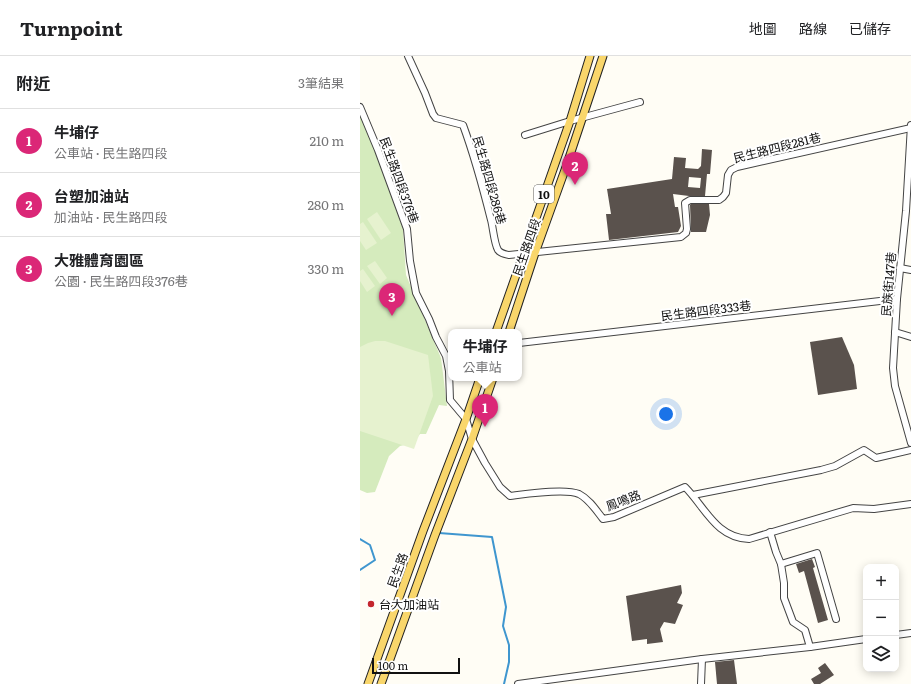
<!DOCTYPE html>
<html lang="zh-TW">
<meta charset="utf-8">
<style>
body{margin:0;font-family:Literata,"Noto Sans TC",serif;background:#f2f2f2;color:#202124}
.controls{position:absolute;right:12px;bottom:12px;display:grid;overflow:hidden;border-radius:8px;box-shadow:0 2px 10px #0003}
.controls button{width:36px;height:36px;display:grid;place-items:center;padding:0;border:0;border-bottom:1px solid #e0e0e0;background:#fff;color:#202124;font:20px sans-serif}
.scale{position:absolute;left:12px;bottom:10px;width:88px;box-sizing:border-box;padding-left:4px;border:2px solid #111;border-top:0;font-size:11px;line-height:14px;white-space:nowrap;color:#111;-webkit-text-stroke:3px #fff;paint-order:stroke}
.you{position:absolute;left:306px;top:358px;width:14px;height:14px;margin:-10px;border:3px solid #fff;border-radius:50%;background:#1a73e8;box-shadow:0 0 0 6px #1a73e833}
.badge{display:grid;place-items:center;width:26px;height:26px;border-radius:50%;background:#db2777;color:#fff;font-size:13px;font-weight:700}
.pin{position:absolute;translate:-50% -33px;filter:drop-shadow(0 1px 2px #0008)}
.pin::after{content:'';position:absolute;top:21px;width:14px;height:12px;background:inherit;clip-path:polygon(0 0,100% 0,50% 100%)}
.popup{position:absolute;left:88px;top:273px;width:74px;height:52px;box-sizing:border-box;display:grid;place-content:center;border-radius:8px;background:#fff;filter:drop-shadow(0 1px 3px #0005);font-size:13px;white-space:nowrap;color:#757577}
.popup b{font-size:15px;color:#202124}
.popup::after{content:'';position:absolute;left:50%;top:100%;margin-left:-8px;border:8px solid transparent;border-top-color:#fff}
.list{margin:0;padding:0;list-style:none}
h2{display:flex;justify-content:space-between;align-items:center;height:52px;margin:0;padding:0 16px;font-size:17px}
h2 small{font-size:13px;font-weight:400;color:#757577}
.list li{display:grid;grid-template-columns:26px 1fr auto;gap:12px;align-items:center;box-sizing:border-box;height:64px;padding:0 16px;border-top:1px solid #e0e0e0}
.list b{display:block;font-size:15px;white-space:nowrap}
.list p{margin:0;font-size:13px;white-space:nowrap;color:#757577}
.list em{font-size:13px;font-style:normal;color:#757577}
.icon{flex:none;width:22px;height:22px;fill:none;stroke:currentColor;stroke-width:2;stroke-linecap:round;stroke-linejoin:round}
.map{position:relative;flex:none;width:551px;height:628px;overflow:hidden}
header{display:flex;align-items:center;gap:24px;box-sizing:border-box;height:56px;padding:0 20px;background:#fff;border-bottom:1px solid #e0e0e0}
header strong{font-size:19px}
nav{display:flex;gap:22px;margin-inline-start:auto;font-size:14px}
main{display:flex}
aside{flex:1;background:#fff}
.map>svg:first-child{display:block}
.grass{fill:#d5ebbd}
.pitch{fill:#e6f2cf}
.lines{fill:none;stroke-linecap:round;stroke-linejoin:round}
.stream{stroke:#3f96cf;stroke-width:2}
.building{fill:#5a524d;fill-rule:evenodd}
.minor-casing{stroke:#444;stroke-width:8}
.major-casing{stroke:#222;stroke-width:9}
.minor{stroke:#fff;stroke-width:6}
.major{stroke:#f9d66b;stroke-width:7}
.poi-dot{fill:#c4262e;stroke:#fff;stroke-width:1.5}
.labels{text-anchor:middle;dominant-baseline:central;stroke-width:4;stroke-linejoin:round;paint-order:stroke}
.shield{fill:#fff;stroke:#585858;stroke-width:1}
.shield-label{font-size:11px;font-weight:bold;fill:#111}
.street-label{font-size:12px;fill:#111;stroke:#fff}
.poi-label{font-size:12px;fill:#111;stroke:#fff;text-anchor:start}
</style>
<header>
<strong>Turnpoint</strong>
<nav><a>地圖</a><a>路線</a><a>已儲存</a></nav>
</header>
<main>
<aside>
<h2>附近<small>3筆結果</small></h2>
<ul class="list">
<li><span class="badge">1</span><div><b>牛埔仔</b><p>公車站 · 民生路四段</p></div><em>210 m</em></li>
<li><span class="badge">2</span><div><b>台塑加油站</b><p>加油站 · 民生路四段</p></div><em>280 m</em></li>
<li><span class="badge">3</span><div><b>大雅體育園區</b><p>公園 · 民生路四段376巷</p></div><em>330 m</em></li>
</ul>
</aside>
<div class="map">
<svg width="551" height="628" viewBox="0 0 551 628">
<rect width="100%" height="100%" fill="#fffdf5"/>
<path class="grass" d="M0 57 13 89 43 173 46 219 81 302 87 350 79 349 66 378H60L53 387 40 390 29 400 15 436 7 437 0 434Z"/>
<g class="pitch">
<path d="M17 156 31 177 21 184 7 163Z"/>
<path d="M3 166 17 187 6 194 0 185V168Z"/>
<path d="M15 205 27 222 20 228 7 210Z"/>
<path d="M3 213 15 230 7 236 0 225V215Z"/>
<path d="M15 285H25L68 299 73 340 54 393 0 375V291L8 287Z"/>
</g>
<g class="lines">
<g class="stream">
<path d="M79 477 132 481 146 551 143 570 149 589V606L144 628"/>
<path d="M0 483 10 489 15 504 0 514"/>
</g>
</g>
<g class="building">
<path d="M342 93 352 94 350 118H347L345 140H329L313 138 315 151H318L321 170 318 176 249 184 246 158H251L247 133 312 123 314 101 326 102 325 112 338 113 341 110ZM329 121 341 122 340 132 328 131Z"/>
<path d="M331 148H349L350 159 346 176H331V173L330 149Z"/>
<path d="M482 281 494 309 497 333 458 339 450 286Z"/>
<path d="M452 503 455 511 453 512 468 564 458 567 444 515 439 517 436 508Z"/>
<path d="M321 529 322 537 317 547 323 549 315 568 304 566 300 573 303 586 287 588V583L272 585 266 540Z"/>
<path d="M374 604 377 628H357L355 606Z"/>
<path d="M465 607 474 619 460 628H454L451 623 461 617 458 612Z"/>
</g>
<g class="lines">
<defs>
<g id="minor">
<path d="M48 0 65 37 73 58 76 62 103 69C114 99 123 132 131 164 133 171 134 187 138 194 141 198 144 198 149 199L321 181 326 177 327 173 325 147 330 144H359L363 141 366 137 368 119 371 114 377 111 551 72"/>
<path d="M0 51 18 94 47 173 50 205 56 237 69 263 76 281 86 300 89 315 90 344 106 363 112 383 125 407 140 431 150 440C166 438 205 432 219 438 229 443 236 454 243 463L254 461 325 431C345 451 356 482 389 483L493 452 514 453 551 448"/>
<path d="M551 69 546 155 537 243 533 312 535 330 551 387"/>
<path d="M165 79 210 65 280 46"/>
<path d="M540 212 551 214"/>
<path d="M535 276 551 281"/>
<path d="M159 287 537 243"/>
<path d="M333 439 461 414 475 410 504 394 516 402 551 394"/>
<path d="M410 476 416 496 421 508 424 527V542L433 566 445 574 450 591"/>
<path d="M421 508 457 497 476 563"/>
<path d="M536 579 551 577"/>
<path d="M158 628 342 603 450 591 506 583"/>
<path d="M341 628 342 603"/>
</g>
<g id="major">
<path d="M136 276 210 65 230 0"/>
<path d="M149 276 175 197 206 111 243 0"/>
<path d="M8 628 63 475 106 363 120 322"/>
<path d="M21 628 75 479 112 383 133 322"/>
</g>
</defs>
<use href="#minor" class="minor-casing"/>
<use href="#major" class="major-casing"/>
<use href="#minor" class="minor"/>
<use href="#major" class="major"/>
</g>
<circle class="poi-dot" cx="11" cy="548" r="4"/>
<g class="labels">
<rect class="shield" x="174" y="129" width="20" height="18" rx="3"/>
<g class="shield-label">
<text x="184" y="138">10</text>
</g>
<g class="street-label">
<text transform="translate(417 91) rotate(-14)">民生路四段281巷</text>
<text transform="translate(40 124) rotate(70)">民生路四段376巷</text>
<text transform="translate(130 124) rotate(74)">民生路四段286巷</text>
<text transform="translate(166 191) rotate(-71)">民生路四段</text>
<text transform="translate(528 228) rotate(-85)">民族街147巷</text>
<text transform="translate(346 254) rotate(-7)">民生路四段333巷</text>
<text transform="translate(263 444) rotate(-21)">鳳鳴路</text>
<text transform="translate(37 514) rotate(-70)">民生路</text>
</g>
<g class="poi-label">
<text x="19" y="548">台大加油站</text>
</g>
</g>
</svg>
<div class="controls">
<button>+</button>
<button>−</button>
<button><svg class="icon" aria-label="layers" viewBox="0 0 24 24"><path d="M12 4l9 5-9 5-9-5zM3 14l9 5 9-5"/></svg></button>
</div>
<div class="scale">100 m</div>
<div class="you"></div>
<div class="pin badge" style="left:125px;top:371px">1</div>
<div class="popup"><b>牛埔仔</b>公車站</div>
<div class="pin badge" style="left:215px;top:129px">2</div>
<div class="pin badge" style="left:32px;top:260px">3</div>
</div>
</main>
